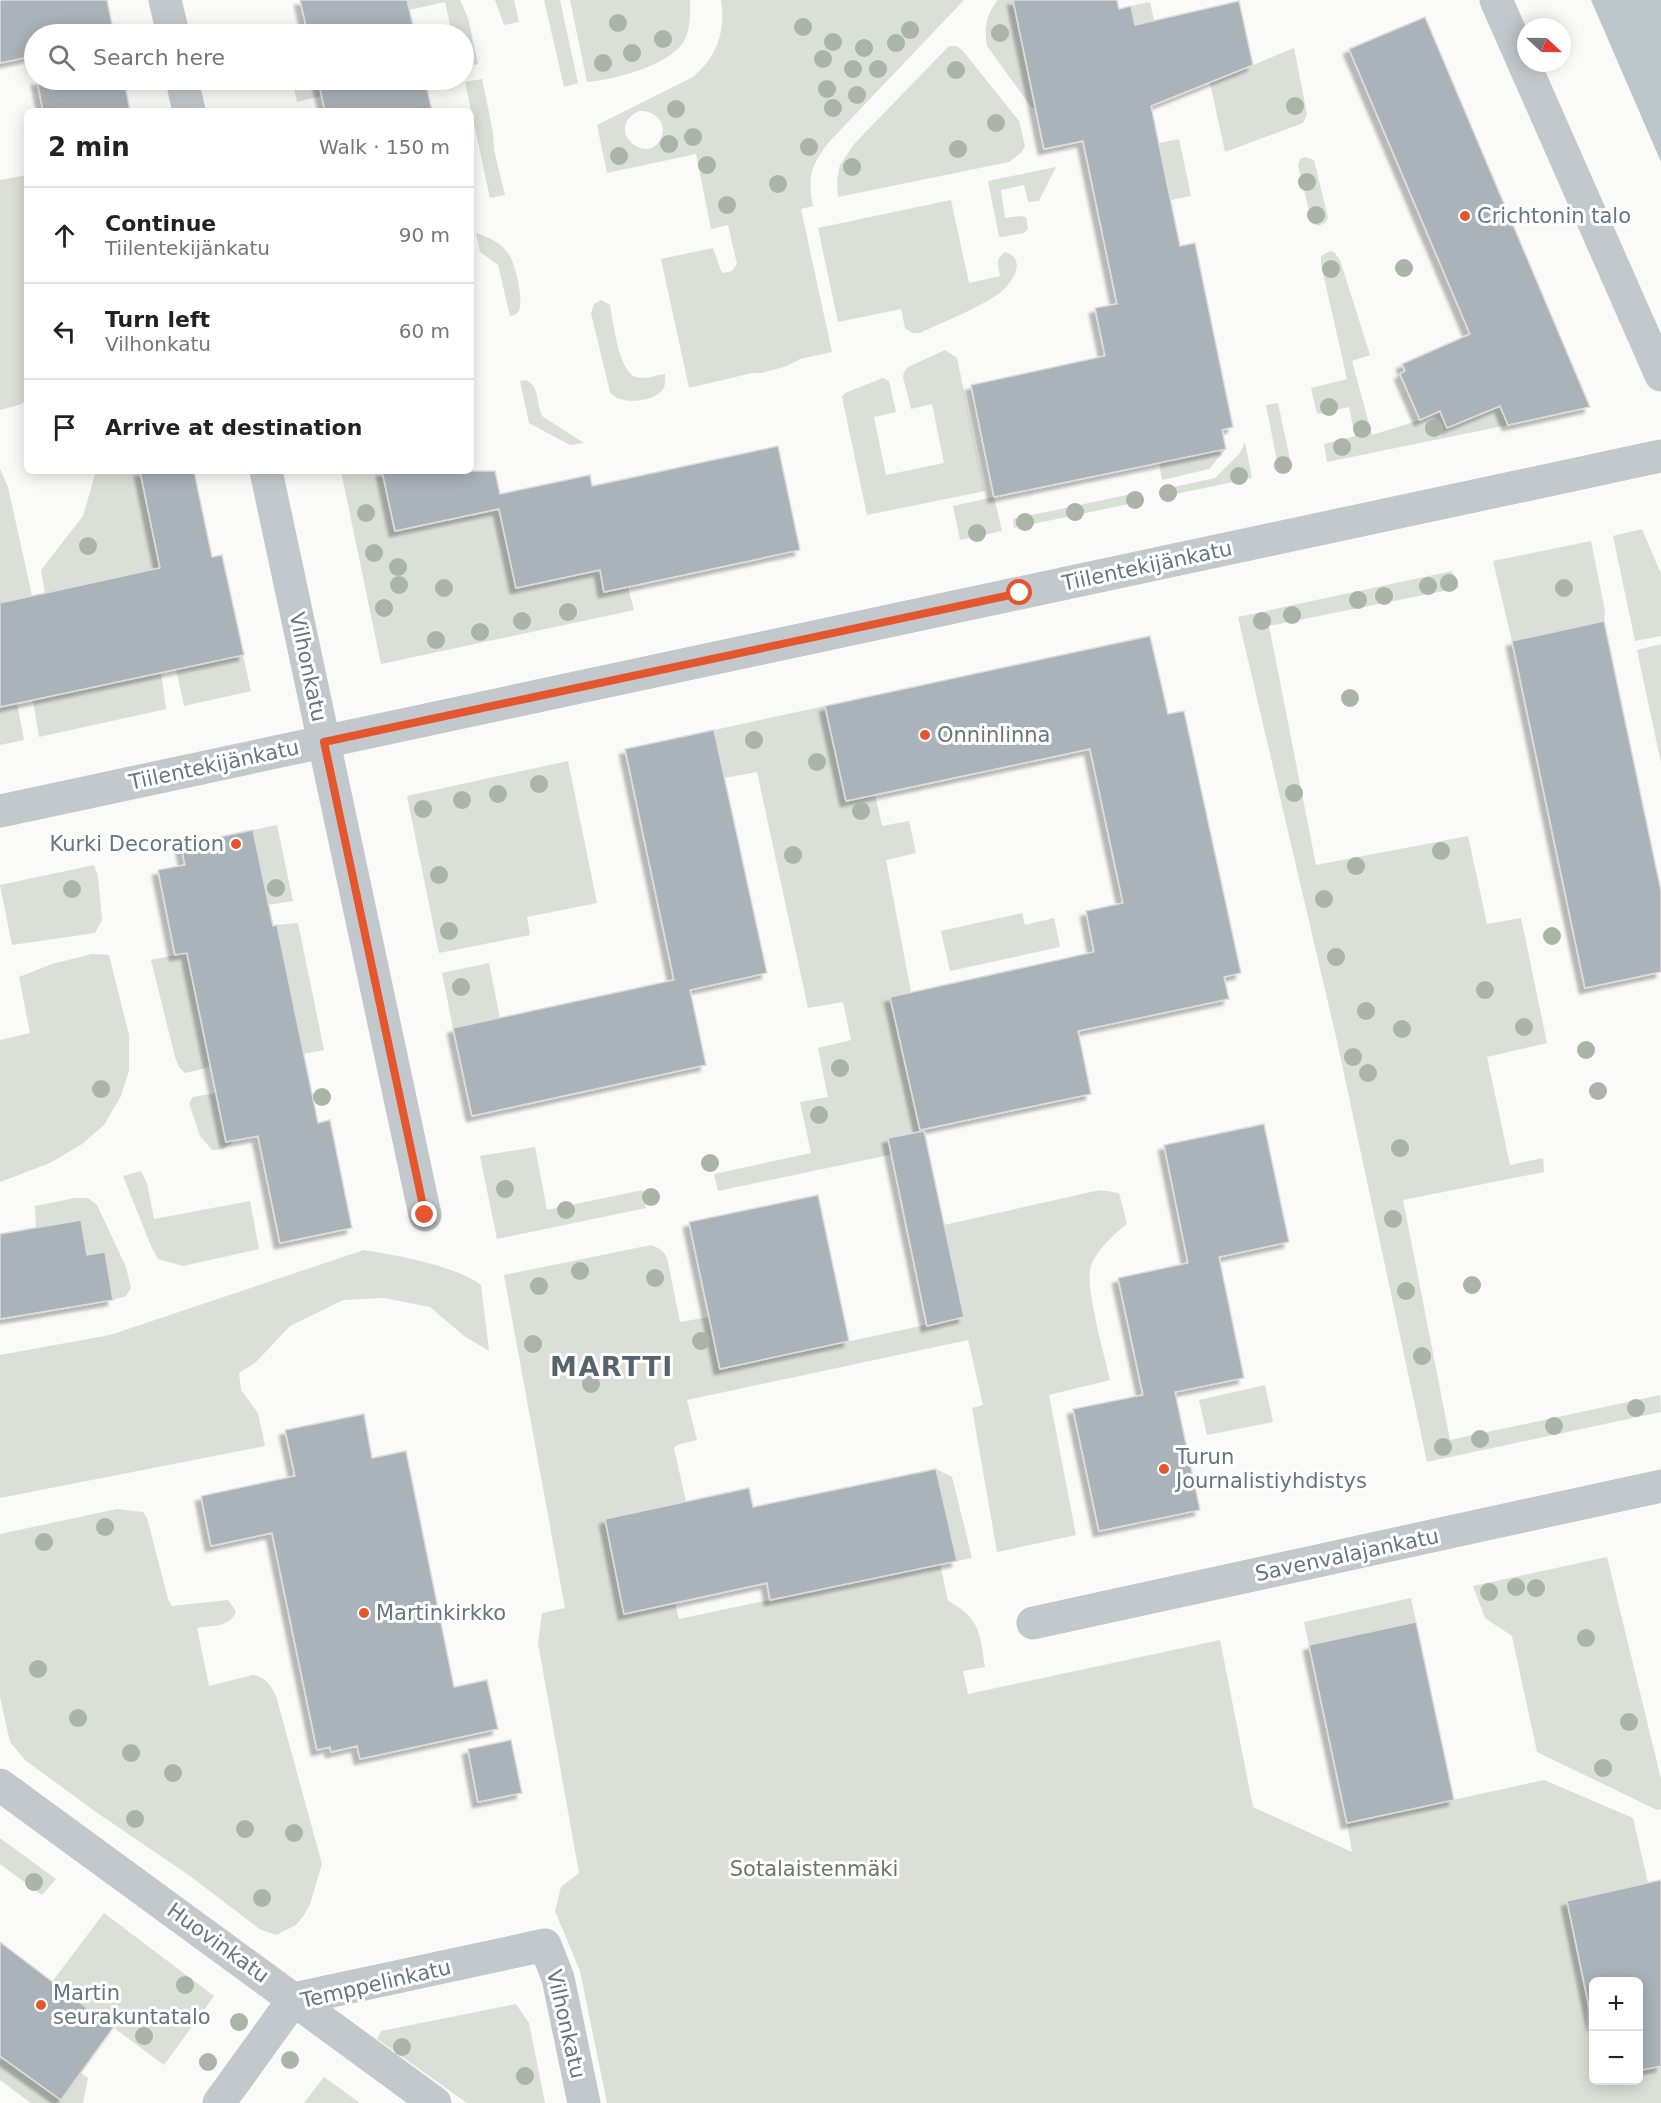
<!DOCTYPE html>
<meta charset="utf-8">
<style>
body{margin:0;font-family:"DejaVu Sans",sans-serif;background:#f2f2f2;color:#222}
.controls{position:absolute;right:18px;bottom:18px;display:grid;overflow:hidden;border-radius:9px;box-shadow:0 3px 15px #0003}
.controls button{width:54px;height:54px;display:grid;place-items:center;padding:0;border:0;border-bottom:2px solid #e0e0e0;background:#fff;color:#222;font:30px sans-serif}
.compass{position:absolute;left:1517px;top:18px;width:54px;height:54px;border-radius:50%;background:#fff;box-shadow:0 3px 15px #0003;rotate:112deg}
.stop{position:absolute;width:18px;height:18px;margin:-14px;border:4px solid #e4572e;border-radius:50%;background:#fff}
.stop.end{background:#e4572e;border-color:#fff;box-shadow:0 2px 6px #0008}
.list{margin:0;padding:0;list-style:none}
h2{display:flex;justify-content:space-between;align-items:center;height:78px;margin:0;padding:0 24px;font-size:26px}
h2 small{font-size:20px;font-weight:400;color:#767676}
.list li{display:grid;grid-template-columns:39px 1fr auto;gap:18px;align-items:center;box-sizing:border-box;height:96px;padding:0 24px;border-top:2px solid #e0e0e0}
.list b{display:block;font-size:22px;white-space:nowrap}
.list p{margin:0;font-size:20px;white-space:nowrap;color:#767676}
.list em{font-size:20px;font-style:normal;color:#767676}
.icon{flex:none;width:33px;height:33px;fill:none;stroke:currentColor;stroke-width:2;stroke-linecap:round;stroke-linejoin:round}
.map{position:relative;flex:none;width:1661px;height:2103px;overflow:hidden}
.search{position:absolute;background:#fff;box-shadow:0 3px 15px #0003;left:24px;top:24px;width:450px;height:66px;display:flex;align-items:center;gap:15px;box-sizing:border-box;padding:0 21px;border-radius:33px;color:#767676;font-size:22px}
.panel{position:absolute;background:#fff;box-shadow:0 3px 15px #0003;left:24px;top:108px;width:450px;height:366px;border-radius:9px}
.map>svg:first-child{display:block}
.green{fill:#dadfd7;fill-rule:evenodd}
.water{fill:#bbc7cb}
.building{fill:#aab3b9;stroke:#dcdcda;stroke-width:1.5;filter:url(#shadow)}
.lines{fill:none;stroke-linecap:round;stroke-linejoin:round}
.minor{stroke:#c3c8cc;stroke-width:33}
.tertiary{stroke:#c3c8cc;stroke-width:33}
.tree{fill:#aab4a7}
.route{stroke:#e4572e;stroke-width:8}
.poi-dot{fill:#e4572e;stroke:#fff;stroke-width:2}
.labels{text-anchor:middle;dominant-baseline:central;stroke-width:6;stroke-linejoin:round;paint-order:stroke}
.poi-label{font-size:21px;fill:#657683;stroke:#fff;text-anchor:start}
.street-label{font-size:21px;fill:#657683;stroke:#fff}
.park-label{font-size:21px;fill:#687a64;stroke:#fff}
.district-label{font-size:27px;font-weight:bold;letter-spacing:1.5px;fill:#57646e;stroke:#fff}
</style>
<div class="map">
<svg width="1661" height="2103" viewBox="0 0 1661 2103">
<defs>
<filter id="shadow"><feDropShadow dx="-5.5" dy="5.5" stdDeviation="1.5" flood-color="#0004"/></filter>
</defs>
<rect width="100%" height="100%" fill="#fafaf8"/>
<g class="green">
<path d="M407 0H460L468 18 478 64 464 67V34H452L445 2 409 10Z"/>
<path d="M495 0H514L519 22 504 25Z"/>
<path d="M544 0H560L578 83 564 87Z"/>
<path d="M570 0H690C690 12 691 25 686 37 676 64 614 80 587 82Z"/>
<path d="M721 0H964L829 142C811 165 807 177 813 206L801 209 832 352 800 359 787 366 762 373H752L689 388 661 259 713 248 721 271 724 273 732 271 737 264 728 225 711 229 696 154 607 173 597 125 693 77C717 57 726 31 721 0ZM639 111C654 110 668 122 661 138 648 168 602 129 639 111Z"/>
<path d="M998 0H1013L1036 107 1032 108 987 46C984 28 986 14 998 0Z"/>
<path d="M1150 2 1168 87 1148 91 1131 6Z"/>
<path d="M949 46H957L963 51 1019 121 1025 146 1021 153 1009 162 838 197 837 179 840 165 855 143Z"/>
<path d="M1294 48 1307 114 1303 123 1225 152 1210 83Z"/>
<path d="M482 79 493 132 494 150 505 195 490 198 465 82Z"/>
<path d="M292 80H318L321 96 297 102Z"/>
<path d="M1179 139 1191 196 1171 200 1159 143Z"/>
<path d="M1305 157 1314 160 1328 218 1325 223 1318 226 1312 223 1298 165 1300 159Z"/>
<path d="M1056 167 1039 201 1028 202 1024 185 1001 190 1005 218 1019 216 1026 217 1028 229 1024 233 1002 237 999 236 988 181Z"/>
<path d="M27 175V398L22 404 0 410V180Z"/>
<path d="M951 200 969 283 1000 276C998 266 995 259 1005 252 1029 259 1011 286 997 295 974 310 945 321 920 333H912L905 328 901 309 838 322 818 228Z"/>
<path d="M476 233C488 237 500 242 508 253 515 262 525 303 518 312 515 316 514 315 510 316L498 265 480 252Z"/>
<path d="M1330 251 1334 252 1340 260 1370 355 1352 361 1372 435 1420 420 1440 411 1447 427 1500 406 1508 425 1327 462 1324 444 1355 436 1349 407 1317 414 1311 388 1347 379 1321 264V256Z"/>
<path d="M601 300 610 305C613 321 619 373 636 377 645 380 656 375 665 374 665 379 666 384 663 389 655 402 619 406 610 392L591 313 594 304Z"/>
<path d="M945 350 957 358 985 491 867 515 842 397 845 393 883 378 889 381 896 412 874 417 886 475 944 463 932 404 911 409 903 377 904 372 908 367Z"/>
<path d="M525 380C540 385 536 404 542 416L584 443 570 445 529 423 520 381Z"/>
<path d="M1278 403 1292 469 1279 471 1266 405Z"/>
<path d="M1245 442 1252 478 1166 496 1164 489 1215 478 1240 453Z"/>
<path d="M1226 449 1209 469 1162 480 1159 462Z"/>
<path d="M0 469 8 487 32 596 0 603Z"/>
<path d="M96 471H140L155 544 207 533 212 557 45 593 41 570 83 516Z"/>
<path d="M341 471H382L395 531 499 509 516 588 600 570 604 591 628 587 634 610 381 664Z"/>
<path d="M1141 492 1143 501 1014 528 1013 519Z"/>
<path d="M994 497 1002 531 960 540 953 506Z"/>
<path d="M1642 529 1661 574V636L1635 641 1613 536Z"/>
<path d="M1591 541 1605 611 1604 621 1512 641 1493 561Z"/>
<path d="M1452 571 1459 588 1269 626 1316 865 1468 836 1487 924 1521 918 1547 1043 1487 1057 1510 1165 1543 1158 1544 1172 1403 1200 1450 1440 1660 1395 1661 1412 1427 1462 1337 1041 1238 617Z"/>
<path d="M1661 644V763L1637 650Z"/>
<path d="M243 655 251 691 184 706 176 669Z"/>
<path d="M161 673 166 709 39 737 33 700Z"/>
<path d="M17 703 24 740 0 745V707Z"/>
<path d="M825 706 846 801 875 795 882 826 909 821 916 853 886 860 911 992 890 997 920 1130 924 1129 927 1147 718 1191 714 1174 811 1153 800 1102 828 1097 818 1048 851 1040 843 1002 808 1008 757 772 724 778 714 730Z"/>
<path d="M568 761 597 903 527 917 530 935 439 953 407 796Z"/>
<path d="M277 825 293 901 268 905 253 830Z"/>
<path d="M94 865 98 876 102 920 95 933 12 945 0 885Z"/>
<path d="M1022 913 1025 925 1054 918 1060 947 950 971 941 931Z"/>
<path d="M298 923 324 1050 303 1054 277 925Z"/>
<path d="M187 953 210 1067 185 1073 179 1067 175 1057 151 960Z"/>
<path d="M92 954 109 955 129 1035V1070L121 1096 104 1125 82 1144 50 1163 0 1182V1040L30 1033 19 977 52 964Z"/>
<path d="M489 963 500 1018 453 1028 442 973Z"/>
<path d="M216 1093 226 1141 235 1140 224 1149 212 1150 200 1136 189 1103 193 1097Z"/>
<path d="M535 1147 547 1210 643 1190 646 1208 497 1239 480 1156Z"/>
<path d="M141 1171 147 1183 154 1219 250 1201 259 1249 183 1266 158 1259 151 1246 123 1176Z"/>
<path d="M1100 1190 1119 1193 1127 1224C1115 1233 1096 1251 1091 1266 1084 1285 1105 1357 1110 1380L1049 1395 1076 1535 997 1552 972 1408 983 1405 968 1340 687 1400 697 1440 677 1445 674 1448 686 1502 605 1520 624 1614 675 1603 679 1619 940 1564 948 1601C981 1618 980 1635 985 1667L963 1671 968 1694 1220 1640 1253 1807 1352 1852 1347 1823 1544 1780 1633 1818 1648 1883 1567 1901 1593 2026 1594 2080H1638L1639 2071 1661 2066V2103H607L580 1971 555 1911 561 1887 579 1873 538 1643 542 1613 565 1608 504 1275 651 1245C659 1248 663 1250 667 1258L680 1322 709 1317 720 1369 963 1317 944 1225Z"/>
<path d="M75 1198H88L97 1205 126 1267 131 1288 126 1296 113 1300 105 1252 87 1255 81 1220 36 1228 35 1206Z"/>
<path d="M364 1250C395 1255 457 1266 481 1285L489 1351 464 1336 430 1307 384 1298 343 1300 290 1326 255 1363 239 1373 241 1390 258 1413 265 1446 0 1498V1355L110 1335Z"/>
<path d="M1265 1385 1273 1422 1207 1435 1199 1400Z"/>
<path d="M936 1469 952 1477 972 1558 957 1561Z"/>
<path d="M117 1509 143 1512 147 1518 168 1599 172 1606 228 1600 236 1611C231 1628 212 1625 197 1628L209 1686 253 1675C266 1677 271 1685 276 1696L322 1864 310 1904 304 1915 296 1925 276 1935 261 1930 190 1876 96 1812 25 1760 10 1742 0 1697V1534Z"/>
<path d="M1607 1557 1661 1779V1809L1657 1810 1537 1752 1512 1636 1485 1618 1473 1586Z"/>
<path d="M1411 1598 1416 1622 1309 1645 1304 1622Z"/>
<path d="M0 1838 56 1879 42 1895 0 1864Z"/>
<path d="M104 1913 214 1996 164 2065 52 1982Z"/>
<path d="M516 2004 529 2023 545 2103H467L377 2039 381 2031Z"/>
<path d="M3 2058 60 2100 81 2073 88 2078 83 2103H31L0 2080V2061Z"/>
<path d="M324 2077 360 2103H304Z"/>
</g>
<path class="water" d="M1591 0H1661V162Z"/>
<g class="building">
<path d="M0 0H107L114 34H34V66L33 56 0 63Z"/>
<path d="M300 0H407L415 34H308Z"/>
<path d="M1013 0H1117L1119 9 1131 6 1135 25 1239 1 1253 65 1151 106 1180 246 1195 243 1233 427 1222 430 1226 449 994 497 971 385 1105 356 1095 308 1117 304 1083 141 1044 149Z"/>
<path d="M1425 17 1590 407 1508 425 1500 406 1447 428 1440 411 1420 420 1400 374 1405 371 1402 364 1470 334 1349 49Z"/>
<path d="M37 80H124L130 111H43Z"/>
<path d="M318 80H425L432 111H325Z"/>
<path d="M778 446 800 550 604 592 600 570 516 588 499 509 395 531 382 471H495L500 494 590 475 592 486Z"/>
<path d="M140 471H194L212 557 222 555 244 655 0 707V603L160 568Z"/>
<path d="M1604 621 1661 891V972L1585 988 1512 641Z"/>
<path d="M1150 636 1168 714 1184 711 1241 973 1224 977 1229 999 1078 1031 1091 1094 920 1130 890 997 1094 952 1086 911 1123 903 1090 749 846 801 825 706Z"/>
<path d="M714 730 767 973 690 990 706 1065 472 1116 453 1028 674 980 625 749Z"/>
<path d="M253 830 273 926 277 925 318 1123 330 1120 352 1228 280 1243 258 1136 226 1142 187 953 175 955 158 870 185 865 181 845Z"/>
<path d="M1264 1124 1289 1242 1219 1257 1244 1378 1175 1392 1200 1510 1099 1531 1073 1409 1143 1395 1118 1278 1188 1263 1164 1145Z"/>
<path d="M924 1131 964 1317 927 1326 888 1138Z"/>
<path d="M818 1195 849 1341 720 1369 689 1222Z"/>
<path d="M81 1220 87 1255 105 1252 113 1300 0 1319V1234Z"/>
<path d="M364 1414 372 1458 406 1451 454 1687 487 1680 498 1729 360 1759 357 1746 331 1752 330 1747 317 1750 272 1533 211 1546 201 1496 295 1476 285 1430Z"/>
<path d="M936 1469 957 1561 770 1600 767 1583 624 1614 605 1519 749 1488 753 1507Z"/>
<path d="M1416 1622 1454 1800 1347 1823 1309 1645Z"/>
<path d="M511 1740 522 1793 478 1802 468 1749Z"/>
<path d="M1661 1880V2066L1638 2071V1982H1593V2026L1567 1901Z"/>
<path d="M0 1942 113 2028 61 2100 0 2056Z"/>
</g>
<g class="lines">
<g class="minor">
<path d="M165 0 173 34"/>
<path d="M182 80 189 111"/>
<path d="M266 471 425 1215"/>
<path d="M0 811 1661 456"/>
<path d="M1033 1623 1661 1486"/>
<path d="M0 1785 435 2103"/>
<path d="M219 2103 294 1999 545 1945 558 1978 584 2103"/>
</g>
<path class="tertiary" d="M1496 0 1661 375"/>
</g>
<g class="tree">
<circle cx="618" cy="23" r="9"/>
<circle cx="803" cy="27" r="9"/>
<circle cx="910" cy="30" r="9"/>
<circle cx="1000" cy="33" r="9"/>
<circle cx="663" cy="39" r="9"/>
<circle cx="833" cy="42" r="9"/>
<circle cx="896" cy="43" r="9"/>
<circle cx="864" cy="48" r="9"/>
<circle cx="632" cy="53" r="9"/>
<circle cx="823" cy="59" r="9"/>
<circle cx="603" cy="63" r="9"/>
<circle cx="853" cy="69" r="9"/>
<circle cx="878" cy="69" r="9"/>
<circle cx="956" cy="70" r="9"/>
<circle cx="827" cy="89" r="9"/>
<circle cx="857" cy="95" r="9"/>
<circle cx="1295" cy="106" r="9"/>
<circle cx="833" cy="108" r="9"/>
<circle cx="676" cy="109" r="9"/>
<circle cx="996" cy="123" r="9"/>
<circle cx="693" cy="137" r="9"/>
<circle cx="669" cy="144" r="9"/>
<circle cx="809" cy="147" r="9"/>
<circle cx="958" cy="149" r="9"/>
<circle cx="619" cy="156" r="9"/>
<circle cx="707" cy="165" r="9"/>
<circle cx="852" cy="167" r="9"/>
<circle cx="1307" cy="182" r="9"/>
<circle cx="778" cy="184" r="9"/>
<circle cx="727" cy="205" r="9"/>
<circle cx="1316" cy="215" r="9"/>
<circle cx="1404" cy="268" r="9"/>
<circle cx="1331" cy="269" r="9"/>
<circle cx="1329" cy="407" r="9"/>
<circle cx="1434" cy="428" r="9"/>
<circle cx="1362" cy="429" r="9"/>
<circle cx="1342" cy="447" r="9"/>
<circle cx="1283" cy="465" r="9"/>
<circle cx="1239" cy="476" r="9"/>
<circle cx="1168" cy="493" r="9"/>
<circle cx="1135" cy="500" r="9"/>
<circle cx="1075" cy="512" r="9"/>
<circle cx="366" cy="513" r="9"/>
<circle cx="1025" cy="522" r="9"/>
<circle cx="977" cy="533" r="9"/>
<circle cx="88" cy="546" r="9"/>
<circle cx="374" cy="553" r="9"/>
<circle cx="398" cy="567" r="9"/>
<circle cx="1449" cy="583" r="9"/>
<circle cx="399" cy="585" r="9"/>
<circle cx="1428" cy="586" r="9"/>
<circle cx="444" cy="588" r="9"/>
<circle cx="1564" cy="588" r="9"/>
<circle cx="1384" cy="596" r="9"/>
<circle cx="1358" cy="600" r="9"/>
<circle cx="384" cy="608" r="9"/>
<circle cx="568" cy="612" r="9"/>
<circle cx="1292" cy="615" r="9"/>
<circle cx="522" cy="621" r="9"/>
<circle cx="1262" cy="621" r="9"/>
<circle cx="480" cy="632" r="9"/>
<circle cx="436" cy="640" r="9"/>
<circle cx="1350" cy="698" r="9"/>
<circle cx="754" cy="740" r="9"/>
<circle cx="817" cy="762" r="9"/>
<circle cx="539" cy="784" r="9"/>
<circle cx="1294" cy="793" r="9"/>
<circle cx="498" cy="794" r="9"/>
<circle cx="462" cy="800" r="9"/>
<circle cx="423" cy="809" r="9"/>
<circle cx="861" cy="811" r="9"/>
<circle cx="1441" cy="851" r="9"/>
<circle cx="793" cy="855" r="9"/>
<circle cx="1356" cy="866" r="9"/>
<circle cx="439" cy="875" r="9"/>
<circle cx="276" cy="888" r="9"/>
<circle cx="72" cy="889" r="9"/>
<circle cx="1324" cy="899" r="9"/>
<circle cx="449" cy="931" r="9"/>
<circle cx="1552" cy="936" r="9"/>
<circle cx="1336" cy="957" r="9"/>
<circle cx="461" cy="987" r="9"/>
<circle cx="1485" cy="990" r="9"/>
<circle cx="1366" cy="1011" r="9"/>
<circle cx="1524" cy="1027" r="9"/>
<circle cx="1402" cy="1029" r="9"/>
<circle cx="1586" cy="1050" r="9"/>
<circle cx="1353" cy="1057" r="9"/>
<circle cx="840" cy="1068" r="9"/>
<circle cx="1368" cy="1073" r="9"/>
<circle cx="101" cy="1089" r="9"/>
<circle cx="1598" cy="1091" r="9"/>
<circle cx="322" cy="1097" r="9"/>
<circle cx="819" cy="1115" r="9"/>
<circle cx="1400" cy="1148" r="9"/>
<circle cx="710" cy="1163" r="9"/>
<circle cx="505" cy="1189" r="9"/>
<circle cx="651" cy="1197" r="9"/>
<circle cx="566" cy="1210" r="9"/>
<circle cx="1393" cy="1219" r="9"/>
<circle cx="580" cy="1271" r="9"/>
<circle cx="655" cy="1278" r="9"/>
<circle cx="1472" cy="1285" r="9"/>
<circle cx="539" cy="1286" r="9"/>
<circle cx="1406" cy="1291" r="9"/>
<circle cx="701" cy="1341" r="9"/>
<circle cx="533" cy="1344" r="9"/>
<circle cx="1422" cy="1356" r="9"/>
<circle cx="591" cy="1384" r="9"/>
<circle cx="1636" cy="1408" r="9"/>
<circle cx="1554" cy="1426" r="9"/>
<circle cx="1480" cy="1439" r="9"/>
<circle cx="1443" cy="1447" r="9"/>
<circle cx="105" cy="1527" r="9"/>
<circle cx="44" cy="1542" r="9"/>
<circle cx="1516" cy="1587" r="9"/>
<circle cx="1536" cy="1588" r="9"/>
<circle cx="1489" cy="1592" r="9"/>
<circle cx="1586" cy="1638" r="9"/>
<circle cx="38" cy="1669" r="9"/>
<circle cx="78" cy="1718" r="9"/>
<circle cx="1629" cy="1722" r="9"/>
<circle cx="131" cy="1753" r="9"/>
<circle cx="1603" cy="1768" r="9"/>
<circle cx="173" cy="1773" r="9"/>
<circle cx="135" cy="1819" r="9"/>
<circle cx="245" cy="1829" r="9"/>
<circle cx="294" cy="1833" r="9"/>
<circle cx="34" cy="1882" r="9"/>
<circle cx="262" cy="1898" r="9"/>
<circle cx="185" cy="1985" r="9"/>
<circle cx="239" cy="2022" r="9"/>
<circle cx="144" cy="2036" r="9"/>
<circle cx="402" cy="2047" r="9"/>
<circle cx="290" cy="2060" r="9"/>
<circle cx="208" cy="2062" r="9"/>
<circle cx="525" cy="2076" r="9"/>
</g>
<g class="lines">
<path class="route" d="M425 1215 324 742 1020 593"/>
</g>
<g class="poi-dot">
<circle cx="1465" cy="216" r="6"/>
<circle cx="925" cy="735" r="6"/>
<circle cx="236" cy="844" r="6"/>
<circle cx="1164" cy="1469" r="6"/>
<circle cx="364" cy="1613" r="6"/>
<circle cx="41" cy="2005" r="6"/>
</g>
<g class="labels">
<g class="poi-label">
<text x="1477" y="216">Crichtonin talo</text>
<text x="937" y="735">Onninlinna</text>
<text x="224" y="844" text-anchor="end">Kurki Decoration</text>
<text x="1176" y="1457">Turun<tspan x="1176" dy="24">Journalistiyhdistys</tspan></text>
<text x="376" y="1613">Martinkirkko</text>
<text x="53" y="1993">Martin<tspan x="53" dy="24">seurakuntatalo</tspan></text>
</g>
<g class="street-label">
<text transform="translate(1147 566) rotate(-12)">Tiilentekijänkatu</text>
<text transform="translate(308 667) rotate(78)">Vilhonkatu</text>
<text transform="translate(214 765) rotate(-12)">Tiilentekijänkatu</text>
<text transform="translate(1347 1555) rotate(-12)">Savenvalajankatu</text>
<text transform="translate(218 1943) rotate(36)">Huovinkatu</text>
<text transform="translate(376 1984) rotate(-13)">Temppelinkatu</text>
<text transform="translate(566 2024) rotate(77)">Vilhonkatu</text>
</g>
<g class="park-label">
<text x="814" y="1869">Sotalaistenmäki</text>
</g>
<g class="district-label">
<text x="612" y="1366">MARTTI</text>
</g>
</g>
</svg>
<div class="controls">
<button>+</button>
<button>−</button>
</div>
<svg class="compass" viewBox="-18 -18 36 36"><path d="M0-13l5 13h-10z" fill="#e53935"/><path d="M0 13l5-13h-10z" fill="#767676"/></svg>
<div class="stop" style="left:1020px;top:593px"></div>
<div class="stop end" style="left:425px;top:1215px"></div>
<div class="search"><svg class="icon" aria-label="search" viewBox="0 0 24 24"><circle cx="10" cy="10" r="6"/><path d="M15 15l6 6"/></svg>Search here</div>
<section class="panel">
<h2>2 min<small>Walk · 150 m</small></h2>
<ul class="list">
<li><svg class="icon" aria-label="ahead" viewBox="0 0 24 24"><path d="M12 20V5M6 11l6-6 6 6"/></svg><div><b>Continue</b><p>Tiilentekijänkatu</p></div><em>90 m</em></li>
<li><svg class="icon" aria-label="left" viewBox="0 0 24 24"><path d="M17 20v-9H6M10 6l-5 5 5 5"/></svg><div><b>Turn left</b><p>Vilhonkatu</p></div><em>60 m</em></li>
<li><svg class="icon" aria-label="arrive" viewBox="0 0 24 24"><path d="M6 21V4h12l-3 4 3 4H6"/></svg><div><b>Arrive at destination</b></div></li>
</ul>
</section>
</div>
